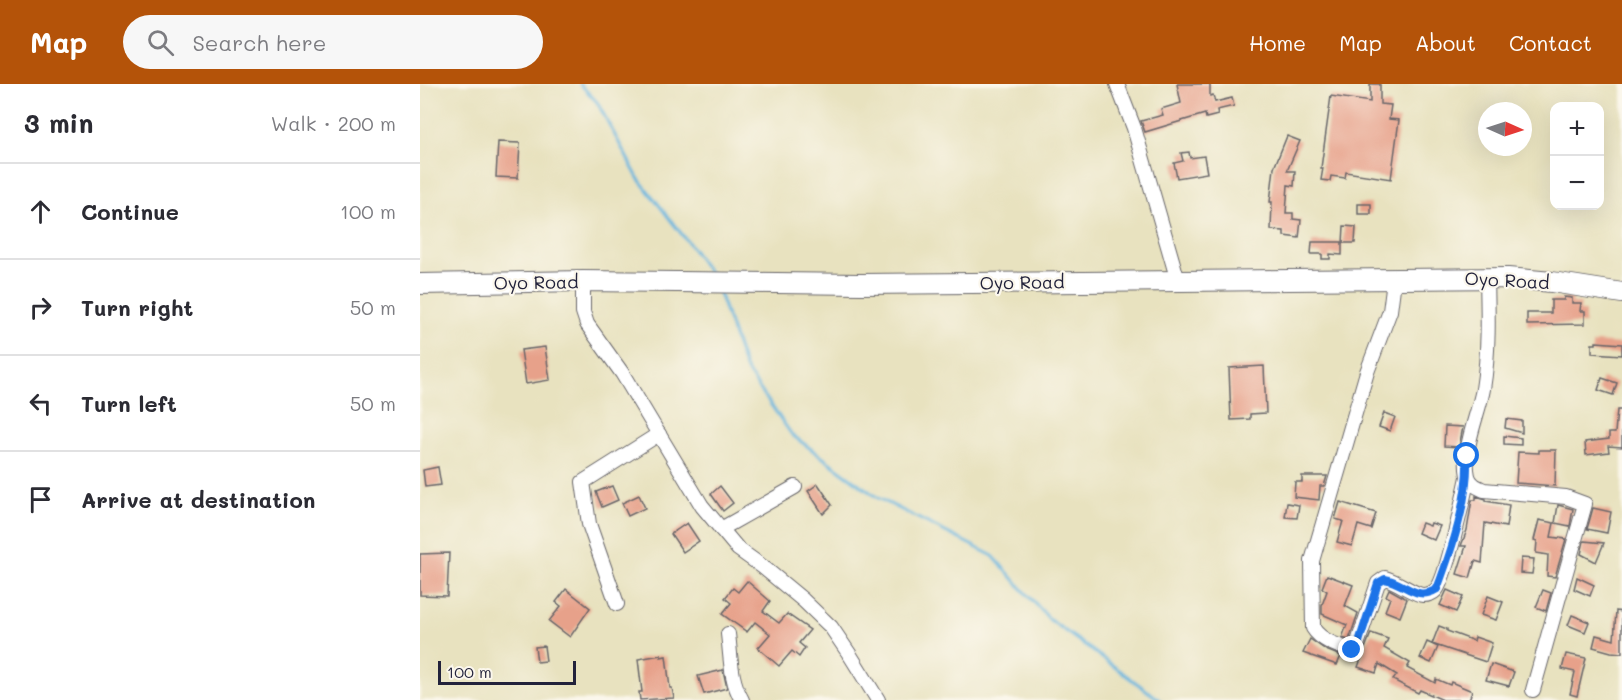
<!DOCTYPE html>
<meta charset="utf-8">
<style>
body{margin:0;font-family:Mali,sans-serif;background:#f7f7f7;color:#2b2b33}
.controls{position:absolute;right:18px;top:18px;display:grid;overflow:hidden;border-radius:12px;box-shadow:0 6px 24px #0002}
.controls button{width:54px;height:54px;display:grid;place-items:center;padding:0;border:0;border-bottom:2px solid #e1e1e2;background:#fff;color:#2b2b33;font:30px sans-serif}
.compass{position:absolute;left:1058px;top:18px;width:54px;height:54px;border-radius:50%;background:#fff;box-shadow:0 6px 24px #0002;rotate:93deg}
.scale{position:absolute;left:18px;bottom:15px;width:138px;box-sizing:border-box;padding-left:6px;border:3px solid #22223b;border-top:0;font-size:16px;line-height:21px;white-space:nowrap;color:#22223b;-webkit-text-stroke:4px #fbf7ec;paint-order:stroke}
.stop{position:absolute;width:18px;height:18px;margin:-14px;border:4px solid #1a73e8;border-radius:50%;background:#fff}
.stop.end{background:#1a73e8;border-color:#fff;box-shadow:0 2px 6px #0008}
.list{margin:0;padding:0;list-style:none}
h2{display:flex;justify-content:space-between;align-items:center;height:78px;margin:0;padding:0 24px;font-size:26px}
h2 small{font-size:20px;font-weight:400;color:#7c7c81}
.list li{display:grid;grid-template-columns:39px 1fr auto;gap:18px;align-items:center;box-sizing:border-box;height:96px;padding:0 24px;border-top:2px solid #e1e1e2}
.list b{display:block;font-size:22px;white-space:nowrap}
.list em{font-size:20px;font-style:normal;color:#7c7c81}
.icon{flex:none;width:33px;height:33px;fill:none;stroke:currentColor;stroke-width:2;stroke-linecap:round;stroke-linejoin:round}
.map{position:relative;flex:none;width:1202px;height:616px;overflow:hidden}
header{display:flex;align-items:center;gap:36px;box-sizing:border-box;height:84px;padding:0 30px;background:#b45309;color:#fff}
header strong{font-size:28px}
nav{display:flex;gap:33px;margin-inline-start:auto;font-size:21px}
.search{width:420px;height:54px;background:#f7f7f7;display:flex;align-items:center;gap:15px;box-sizing:border-box;padding:0 21px;border-radius:33px;color:#7c7c81;font-size:22px}
main{display:flex}
aside{flex:1;background:#fff}
.map>svg:first-child{display:block}
.lines{fill:none;stroke-linecap:round;stroke-linejoin:round}
.stream{stroke:#63b4de;stroke-width:3}
.building{fill:#e7a18a}
.minor-casing{stroke:#676569;stroke-width:16}
.highway-casing{stroke:#676569;stroke-width:22}
.minor{stroke:#fff;stroke-width:14}
.highway{stroke:#fff;stroke-width:20}
.route{stroke:#1a73e8;stroke-width:8}
.labels{text-anchor:middle;dominant-baseline:central;stroke-width:4.5;stroke-linejoin:round;paint-order:stroke}
.street-label{font-size:18px;fill:#22223b;stroke:#fbf7ec}
</style>
<header>
<strong>Map</strong>
<div class="search"><svg class="icon" aria-label="search" viewBox="0 0 24 24"><circle cx="10" cy="10" r="6"/><path d="M15 15l6 6"/></svg>Search here</div>
<nav><a>Home</a><a>Map</a><a>About</a><a>Contact</a></nav>
</header>
<main>
<aside>
<h2>3 min<small>Walk · 200 m</small></h2>
<ul class="list">
<li><svg class="icon" aria-label="ahead" viewBox="0 0 24 24"><path d="M12 20V5M6 11l6-6 6 6"/></svg><div><b>Continue</b></div><em>100 m</em></li>
<li><svg class="icon" aria-label="right" viewBox="0 0 24 24"><path d="M7 20v-9h11M14 6l5 5-5 5"/></svg><div><b>Turn right</b></div><em>50 m</em></li>
<li><svg class="icon" aria-label="left" viewBox="0 0 24 24"><path d="M17 20v-9H6M10 6l-5 5 5 5"/></svg><div><b>Turn left</b></div><em>50 m</em></li>
<li><svg class="icon" aria-label="arrive" viewBox="0 0 24 24"><path d="M6 21V4h12l-3 4 3 4H6"/></svg><div><b>Arrive at destination</b></div></li>
</ul>
</aside>
<div class="map">
<svg width="1202" height="616" viewBox="0 0 1202 616">
<rect width="100%" height="100%" fill="#fbf7ec"/>
<filter id="ink" filterUnits="userSpaceOnUse"><feTurbulence type="fractalNoise" baseFrequency=".0167" numOctaves="2"/><feDisplacementMap in="SourceGraphic" scale="12" xChannelSelector="R" yChannelSelector="G"/><feConvolveMatrix kernelMatrix="1 2 1 2 8 2 1 2 1" color-interpolation-filters="sRGB"/></filter>
<filter id="wash" filterUnits="userSpaceOnUse"><feTurbulence type="fractalNoise" baseFrequency=".008" numOctaves="4" result="noise"/><feDisplacementMap in="SourceGraphic" scale="24" xChannelSelector="R" yChannelSelector="G"/><feGaussianBlur stdDeviation="1.35" result="paint"/><feColorMatrix in="noise" values="0 0 0 0 0 0 0 0 0 0 0 0 0 0 0 0 0 1.4 0 .05"/><feComposite in="paint" operator="in"/></filter>
<g filter="url(#wash)">
<rect width="100%" height="100%" fill="#e8e2bf"/>
<g class="lines">
<g class="stream">
<path d="M160 0 177 18 218 94 267 157 291 192"/>
<path d="M298 206 325 284 372 351 458 414 573 472 630 536 740 616"/>
</g>
</g>
<g id="blocks">
<g class="building">
<path d="M757 0H790V12L793 11 795 18 812 14 814 22 797 26 798 31 786 34 785 30 725 48 721 37 743 31 741 25 761 19Z"/>
<path d="M950 0H960V20L971 21 969 35 979 36 971 95 926 88 925 94 911 92 910 97 901 96 903 84H901L911 12 950 18Z"/>
<path d="M867 52 880 57 867 87H875L874 102 868 101 866 129H873V135L881 136 879 154 864 152V147L851 146 852 118H850L854 84Z"/>
<path d="M78 58 100 59 98 94 76 93Z"/>
<path d="M769 68 770 74 784 72 787 89 757 94 754 79 763 77 761 69Z"/>
<rect x="938" y="120" width="13" height="10"/>
<path d="M924 142 936 143 935 159H923Z"/>
<path d="M892 158H922V171L910 170V175H902V170H891Z"/>
<path d="M1144 213 1152 214V219H1161L1160 227H1165V240L1107 241V229H1131V216H1144Z"/>
<path d="M1176 258 1202 260V271L1172 269V260H1176Z"/>
<path d="M125 263 130 296 106 300 101 266Z"/>
<path d="M844 282 846 329 830 330V335L811 336 809 284Z"/>
<path d="M1182 294 1197 299 1193 311 1178 306Z"/>
<path d="M1197 326H1202V363L1188 362 1189 368 1166 371 1165 358 1189 355V349H1195Z"/>
<path d="M964 329 975 333 970 347 959 343Z"/>
<path d="M1086 335 1102 337V349L1085 344Z"/>
<path d="M1025 342 1043 343 1039 363 1024 362Z"/>
<path d="M1084 352 1101 354V361L1084 360Z"/>
<path d="M1119 366H1136L1135 402 1096 399 1098 368 1119 369Z"/>
<path d="M18 383 21 401 5 403 3 386Z"/>
<path d="M882 392H907L904 402H900L899 416 874 413 875 398H882Z"/>
<path d="M398 400 412 421 403 430 388 407Z"/>
<path d="M192 402 198 416 182 423 176 408Z"/>
<path d="M300 402 313 419 303 427 291 410Z"/>
<path d="M219 411 225 424 208 432 202 419Z"/>
<path d="M1056 412 1066 415V417L1089 421 1086 443 1065 439 1062 479 1055 477 1050 494 1037 490 1046 462H1041L1047 446 1052 416H1056Z"/>
<path d="M920 418 956 429 951 445 938 441 932 462 917 458 923 437 915 435Z"/>
<path d="M867 419 879 421 877 434 865 433Z"/>
<path d="M1138 421 1153 425 1150 442 1135 439Z"/>
<path d="M1173 424 1191 428 1187 449 1167 445Z"/>
<path d="M1119 436 1134 439 1131 453 1146 455 1135 493 1127 492 1128 471 1116 469 1117 457 1114 456Z"/>
<path d="M267 439 279 457 263 468 251 450Z"/>
<path d="M1002 439 1010 442 1011 439 1020 442 1014 456 998 449Z"/>
<path d="M1164 457 1184 459 1176 478 1161 470Z"/>
<path d="M29 469 27 512 0 511V470Z"/>
<path d="M1101 474 1114 475 1112 490 1100 489Z"/>
<path d="M907 491 933 501 925 522 938 529 929 556 922 554 927 541 902 530V521L907 507 902 504Z"/>
<path d="M1157 493 1174 501 1170 512 1154 505Z"/>
<path d="M327 497 350 517 343 527 359 539 367 530 390 546 379 559 385 564 379 573 372 567 359 582 338 564 350 550 335 538 327 548 302 530 311 519 305 514 313 504 318 508Z"/>
<path d="M146 505 170 524 150 553 129 537 141 522 136 518Z"/>
<path d="M969 505 987 515 980 533 965 527 970 514 966 512Z"/>
<path d="M1027 506 1043 513 1036 528 1020 521Z"/>
<path d="M1123 506 1131 509 1126 527 1116 523Z"/>
<path d="M1068 512 1083 518 1076 536 1061 531Z"/>
<path d="M1196 527 1202 528V569L1191 568 1173 563 1176 551 1194 556Z"/>
<path d="M1152 531 1169 538 1165 548 1148 541Z"/>
<path d="M1019 542 1027 545V547L1054 557 1055 553 1072 559 1066 578 1012 560Z"/>
<path d="M951 549 968 555 964 564 990 579 987 584 1015 599 1016 595 1030 601 1031 598 1052 607 1049 616H1023L1000 606 998 609 973 596 977 591 959 580 956 589 938 583Z"/>
<path d="M890 555 906 566 921 572 917 581 883 569Z"/>
<path d="M1007 558 1018 563 1011 579 1000 574Z"/>
<path d="M124 562 126 577 117 578 115 563Z"/>
<path d="M1146 570 1166 574 1157 612 1150 610 1155 588 1142 585Z"/>
<path d="M241 571V573L246 572 250 604H252L254 614 220 616 219 608H222L218 575Z"/>
<path d="M1071 580 1094 588 1089 602 1066 596Z"/>
<path d="M303 586 307 604 284 610 278 592Z"/>
</g>
</g>
</g>
<g filter="url(#ink)">
<use href="#blocks" fill-opacity="0" stroke="#676569" stroke-width="1.5"/>
<g class="lines">
<defs>
<g id="minor">
<path d="M697 0 714 44 758 197"/>
<path d="M1067 194C1068 231 1069 268 1063 305 1058 332 1042 364 1048 392 1050 400 1057 403 1064 406L1146 413 1165 420 1113 606"/>
<path d="M974 196 970 227 947 288 892 477 893 544C900 556 919 563 932 566L937 561 958 499 965 494C977 497 995 511 1003 511 1008 511 1013 509 1016 506 1026 496 1044 411 1048 393"/>
<path d="M163 197V228L167 240 202 289 282 422 318 465 343 483 383 516 411 543 430 571 458 616"/>
<path d="M301 445 375 403"/>
<path d="M197 520 169 440 163 398 239 350"/>
<path d="M308 550C311 573 310 596 322 616"/>
</g>
<path id="highway" d="M0 200 163 197 441 200 1088 194 1132 198 1202 209"/>
</defs>
<use href="#minor" class="minor-casing"/>
<use href="#highway" class="highway-casing"/>
<use href="#minor" class="minor"/>
<use href="#highway" class="highway"/>
</g>
</g>
<g class="lines" filter="url(#ink)">
<path class="route" d="M932 566 938 561 958 499 965 495C986 499 996 518 1017 505 1032 465 1049 415 1047 372"/>
</g>
<g class="labels">
<g class="street-label">
<text transform="translate(1087 196) rotate(3)">Oyo Road</text>
<text transform="translate(116 198) rotate(-1)">Oyo Road</text>
<text transform="translate(602 198) rotate(-1)">Oyo Road</text>
</g>
</g>
</svg>
<div class="controls">
<button>+</button>
<button>−</button>
</div>
<svg class="compass" viewBox="-18 -18 36 36"><path d="M0-13l5 13h-10z" fill="#e53935"/><path d="M0 13l5-13h-10z" fill="#7c7c81"/></svg>
<div class="scale">100 m</div>
<div class="stop" style="left:1047px;top:372px"></div>
<div class="stop end" style="left:932px;top:566px"></div>
</div>
</main>
